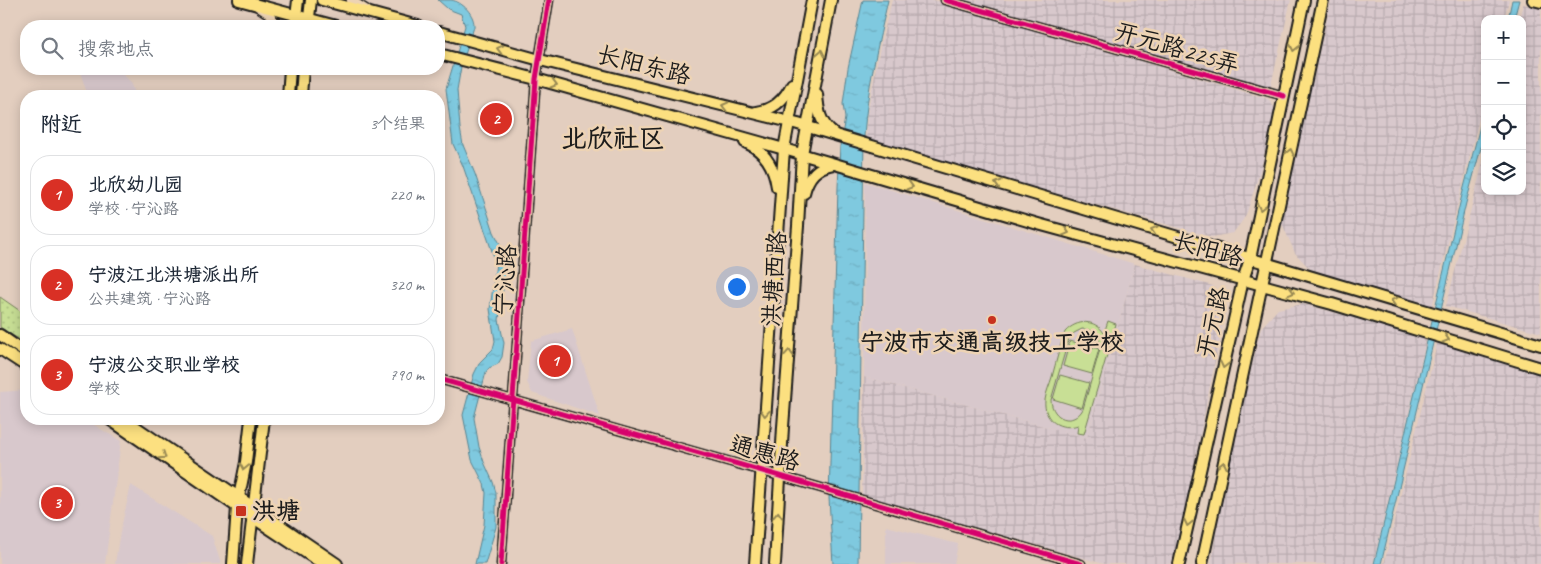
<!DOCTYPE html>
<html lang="zh">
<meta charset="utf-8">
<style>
body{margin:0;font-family:Caveat,"LXGW WenKai TC",sans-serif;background:#f2f2f3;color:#1f2937}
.controls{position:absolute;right:15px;top:15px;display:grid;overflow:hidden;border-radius:10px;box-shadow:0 2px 12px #0003}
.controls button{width:45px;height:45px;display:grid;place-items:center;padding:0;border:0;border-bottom:1px solid #e0e1e3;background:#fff;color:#1f2937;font:25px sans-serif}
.you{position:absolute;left:736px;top:286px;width:18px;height:18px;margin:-12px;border:4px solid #fff;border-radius:50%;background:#1a73e8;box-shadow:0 0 0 8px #1a73e833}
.badge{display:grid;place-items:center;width:32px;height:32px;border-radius:50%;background:#d93025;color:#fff;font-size:16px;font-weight:700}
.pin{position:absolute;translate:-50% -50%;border:2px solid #fff;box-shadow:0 1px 5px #0006}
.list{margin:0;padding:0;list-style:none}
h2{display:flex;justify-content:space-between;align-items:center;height:65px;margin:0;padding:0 20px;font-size:21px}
h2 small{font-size:16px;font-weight:400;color:#747a83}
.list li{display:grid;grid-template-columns:32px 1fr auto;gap:15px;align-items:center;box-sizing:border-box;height:80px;margin:0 10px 10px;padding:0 10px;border:1px solid #e0e1e3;border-radius:20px}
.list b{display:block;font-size:19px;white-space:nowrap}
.list p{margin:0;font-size:16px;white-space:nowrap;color:#747a83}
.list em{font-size:16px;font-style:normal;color:#747a83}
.icon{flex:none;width:28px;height:28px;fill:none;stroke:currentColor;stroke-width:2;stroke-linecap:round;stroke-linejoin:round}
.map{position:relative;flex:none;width:1541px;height:564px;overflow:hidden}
.search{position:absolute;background:#fff;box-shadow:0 2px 12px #0003;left:20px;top:20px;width:425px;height:55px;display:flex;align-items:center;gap:12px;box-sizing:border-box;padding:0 18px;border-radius:20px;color:#747a83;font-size:19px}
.panel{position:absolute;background:#fff;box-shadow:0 2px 12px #0003;left:20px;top:90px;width:425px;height:335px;border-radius:20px}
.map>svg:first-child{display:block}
.built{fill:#d8c8cc}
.industrial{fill:url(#industrial-grid)}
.park{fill:url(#park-dots);stroke:#727e58}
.pitch{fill:#c8df95;stroke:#727e58;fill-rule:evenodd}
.water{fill:url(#water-ripples);stroke:#578491}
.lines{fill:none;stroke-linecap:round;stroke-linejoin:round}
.minor-casing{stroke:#1c1c1c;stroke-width:11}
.major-casing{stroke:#1c1c1c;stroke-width:14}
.minor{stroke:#edd3b4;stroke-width:8}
.major{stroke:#fce080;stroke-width:10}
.cycleway-casing{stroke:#edd3b4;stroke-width:8}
.cycleway{stroke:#d6006c;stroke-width:5}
.oneway{stroke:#978853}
.poi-dot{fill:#c8321e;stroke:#edd3b4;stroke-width:2}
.labels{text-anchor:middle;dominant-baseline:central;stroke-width:5;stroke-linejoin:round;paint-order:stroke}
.street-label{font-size:24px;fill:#1c1c1c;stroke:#edd3b4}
.poi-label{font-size:24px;font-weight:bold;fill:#1c1c1c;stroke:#edd3b4}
.quarter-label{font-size:26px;font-weight:bold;fill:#1c1c1c;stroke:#edd3b4}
</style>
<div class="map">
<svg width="1541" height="564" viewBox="0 0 1541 564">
<defs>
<pattern id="industrial-grid" width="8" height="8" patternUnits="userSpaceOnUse" patternTransform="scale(1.25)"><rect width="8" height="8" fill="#d8c8cc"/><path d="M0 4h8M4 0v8" fill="none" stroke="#b9abaf"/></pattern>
<pattern id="park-dots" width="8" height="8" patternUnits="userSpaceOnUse" patternTransform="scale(1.25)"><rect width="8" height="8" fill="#c8df95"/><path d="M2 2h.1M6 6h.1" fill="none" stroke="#abbf80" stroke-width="1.8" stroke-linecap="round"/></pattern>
<pattern id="water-ripples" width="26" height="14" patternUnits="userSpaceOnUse" patternTransform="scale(1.25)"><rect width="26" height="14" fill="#7fc9df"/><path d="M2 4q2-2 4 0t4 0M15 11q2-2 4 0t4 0" fill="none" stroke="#6dacbf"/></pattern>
</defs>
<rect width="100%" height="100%" fill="#e3cebf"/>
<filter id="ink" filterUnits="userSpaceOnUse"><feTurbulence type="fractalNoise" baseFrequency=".02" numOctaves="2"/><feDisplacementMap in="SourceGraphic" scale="10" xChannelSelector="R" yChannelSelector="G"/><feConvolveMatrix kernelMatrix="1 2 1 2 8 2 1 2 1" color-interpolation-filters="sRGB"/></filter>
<g filter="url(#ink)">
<g class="built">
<path d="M79 69H111L118 70 131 82 136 96H88Z"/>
<path d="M865 182 1135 264 1087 438 864 377Z"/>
<path d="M572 329 600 416 532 393 527 382 531 341Z"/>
<path d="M26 390V419H84L121 441 105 564H0V392Z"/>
<path d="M131 485 212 536 221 564H115L119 537Z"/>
<path d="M886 526 958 544 954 564H886Z"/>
</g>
<g class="industrial">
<path d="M892 0H934L1268 99 1276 110 1259 175 1247 212 1243 220 1233 233 1212 237 866 141 868 110 880 47Z"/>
<path d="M958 0H1291L1270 89Z"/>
<path d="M1331 0H1509L1504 19H1485V95L1432 307 1311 270 1295 253 1281 221Z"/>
<path d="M1523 4 1541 9V333L1446 306 1485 154V191H1522V19H1519Z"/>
<path d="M1135 264 1213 286 1226 307 1174 564H1104L862 495 864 377 1087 438Z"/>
<path d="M1303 304 1427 337 1373 564H1211L1217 526 1229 473 1231 454 1261 328 1278 309Z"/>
<path d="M1438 340 1541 373V564H1384Z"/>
</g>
<path class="park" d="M0 297 26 315V344L0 327Z"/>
<g class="pitch">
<path d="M1108 321 1116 324 1084 434 1077 433 1078 425C1061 431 1043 421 1045 400 1046 392 1050 384 1052 377 1056 362 1060 346 1065 332 1077 319 1095 319 1104 333ZM1082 329C1095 329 1101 337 1100 349L1083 409C1073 427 1052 419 1051 400L1069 338 1074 333Z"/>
<path d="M1070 341 1099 349 1092 374 1063 366Z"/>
<path d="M1060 375 1089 383 1082 408 1053 399Z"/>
</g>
<g class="water">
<path d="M438 0C442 0 447 0 451 0 463 2 475 15 474 27L461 67 457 90 460 128 463 145 475 174 494 232 504 252 506 265 499 320 504 343 502 357 498 364 489 368 486 372 474 418 479 447 484 462 493 482 496 493V527L485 564H475L484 525 486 493 484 484 472 460 463 415 474 374 480 362 493 349 495 341 490 309 496 263 463 166 453 144 446 89 465 26 461 14 448 9Z"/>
<path d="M863 0H888C878 45 867 89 864 136L858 564H833L829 498 838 187 840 146 845 118 843 104 848 68Z"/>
<path d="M1512 0H1519L1514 19H1508Z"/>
<path d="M1485 107V133L1466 203 1381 564H1374L1461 199Z"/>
</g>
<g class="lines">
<defs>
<g id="minor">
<path d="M351 0 367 10"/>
<path d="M945 0 1284 96"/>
<path d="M258 7 270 15 278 26"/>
<path d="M439 379 780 476 1081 564"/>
<path d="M501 564 536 79 549 0"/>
</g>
<g id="major">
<path d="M239 0 336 26"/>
<path d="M322 0 418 26"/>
<path d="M1533 0 1541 2"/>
<path d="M295 26 298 0"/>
<path d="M308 26 311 0"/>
<path d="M439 32 540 60 798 124 1541 345"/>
<path d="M439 54 536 79 784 149 1038 224 1332 304 1541 368"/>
<path d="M817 94C818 110 820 124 834 134"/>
<path d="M288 96 290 69"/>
<path d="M301 96 303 69"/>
<path d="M756 112C774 110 785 99 792 84"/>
<path d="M745 142C765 151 774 166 777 187"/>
<path d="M804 193C808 177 816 167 833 164"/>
<path d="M0 335 26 353"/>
<path d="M0 349 26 366"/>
<path d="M109 419 252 517 323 564"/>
<path d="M124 419 337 564"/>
<path d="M233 564 237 507 246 462 251 419"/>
<path d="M247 564 264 419"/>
<path d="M755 564 784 149 812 0"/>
<path d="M775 564 783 427 798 226 802 154 831 0"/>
<path d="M1179 564 1243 280 1250 259 1304 0"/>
<path d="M1202 564 1323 0"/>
</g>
</defs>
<use href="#minor" class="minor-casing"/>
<use href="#major" class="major-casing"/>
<use href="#minor" class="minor"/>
<use href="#major" class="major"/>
<defs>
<g id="cycleway">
<path d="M945 0 1284 96"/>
<path d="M439 379 780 476 1081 564"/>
<path d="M501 564 536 79 549 0"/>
</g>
</defs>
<use href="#cycleway" class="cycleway-casing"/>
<use href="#cycleway" class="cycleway"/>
</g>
<defs><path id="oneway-chevron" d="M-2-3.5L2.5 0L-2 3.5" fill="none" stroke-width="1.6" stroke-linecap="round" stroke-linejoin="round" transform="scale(1.25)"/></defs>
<g class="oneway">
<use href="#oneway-chevron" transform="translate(1294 48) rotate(102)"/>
<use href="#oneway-chevron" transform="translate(500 49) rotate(-165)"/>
<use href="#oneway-chevron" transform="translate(821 53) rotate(-79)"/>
<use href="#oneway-chevron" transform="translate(554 84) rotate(16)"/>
<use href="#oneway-chevron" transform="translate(725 106) rotate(-166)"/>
<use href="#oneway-chevron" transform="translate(1290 152) rotate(-78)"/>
<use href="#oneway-chevron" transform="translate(998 184) rotate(-163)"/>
<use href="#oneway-chevron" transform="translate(910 186) rotate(16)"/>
<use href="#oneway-chevron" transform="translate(1261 207) rotate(102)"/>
<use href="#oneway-chevron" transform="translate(1154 230) rotate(-163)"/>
<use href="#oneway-chevron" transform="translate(1066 232) rotate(15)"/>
<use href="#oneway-chevron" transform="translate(1291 292) rotate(15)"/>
<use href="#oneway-chevron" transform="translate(1394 301) rotate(-163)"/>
<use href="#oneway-chevron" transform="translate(1446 339) rotate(17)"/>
<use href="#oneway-chevron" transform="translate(789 353) rotate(-86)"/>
<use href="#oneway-chevron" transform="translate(1224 365) rotate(103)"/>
<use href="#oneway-chevron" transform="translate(765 413) rotate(94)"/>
<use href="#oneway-chevron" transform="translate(163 456) rotate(34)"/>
<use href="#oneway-chevron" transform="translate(1223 465) rotate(-78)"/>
<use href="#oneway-chevron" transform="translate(244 467) rotate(101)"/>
<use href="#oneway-chevron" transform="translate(778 515) rotate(-87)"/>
<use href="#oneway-chevron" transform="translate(1188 523) rotate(103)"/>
</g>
</g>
<g class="poi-dot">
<circle cx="992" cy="320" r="5"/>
<rect x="235" y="505" width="12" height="12" rx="2.5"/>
</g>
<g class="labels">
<g class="street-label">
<text transform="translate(1177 48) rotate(16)">开元路225弄</text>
<text transform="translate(644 65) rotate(14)">长阳东路</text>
<text transform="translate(1208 249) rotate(15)">长阳路</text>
<text transform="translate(774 279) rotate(-86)">洪塘西路</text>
<text transform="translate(505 280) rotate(-86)">宁沁路</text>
<text transform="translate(1213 322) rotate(-77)">开元路</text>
<text transform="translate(765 453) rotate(16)">通惠路</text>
</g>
<g class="poi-label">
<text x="992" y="342">宁波市交通高级技工学校</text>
<text x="252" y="511" text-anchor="start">洪塘</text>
</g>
<g class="quarter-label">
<text x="613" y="138">北欣社区</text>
</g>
</g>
</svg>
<div class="controls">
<button>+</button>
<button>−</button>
<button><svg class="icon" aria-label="locate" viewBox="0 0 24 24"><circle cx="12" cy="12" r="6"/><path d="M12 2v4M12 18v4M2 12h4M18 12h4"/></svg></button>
<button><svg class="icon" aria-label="layers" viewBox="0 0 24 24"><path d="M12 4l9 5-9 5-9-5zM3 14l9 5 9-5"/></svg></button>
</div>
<div class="you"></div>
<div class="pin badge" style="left:555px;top:361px">1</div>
<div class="pin badge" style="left:496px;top:119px">2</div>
<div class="pin badge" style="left:57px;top:503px">3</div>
<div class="search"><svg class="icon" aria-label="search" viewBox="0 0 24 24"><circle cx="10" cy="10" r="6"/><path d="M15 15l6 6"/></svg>搜索地点</div>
<section class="panel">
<h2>附近<small>3个结果</small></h2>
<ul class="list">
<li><span class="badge">1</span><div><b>北欣幼儿园</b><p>学校 · 宁沁路</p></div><em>220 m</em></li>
<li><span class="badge">2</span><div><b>宁波江北洪塘派出所</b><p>公共建筑 · 宁沁路</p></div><em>320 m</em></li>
<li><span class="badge">3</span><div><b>宁波公交职业学校</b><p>学校</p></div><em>790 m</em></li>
</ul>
</section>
</div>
